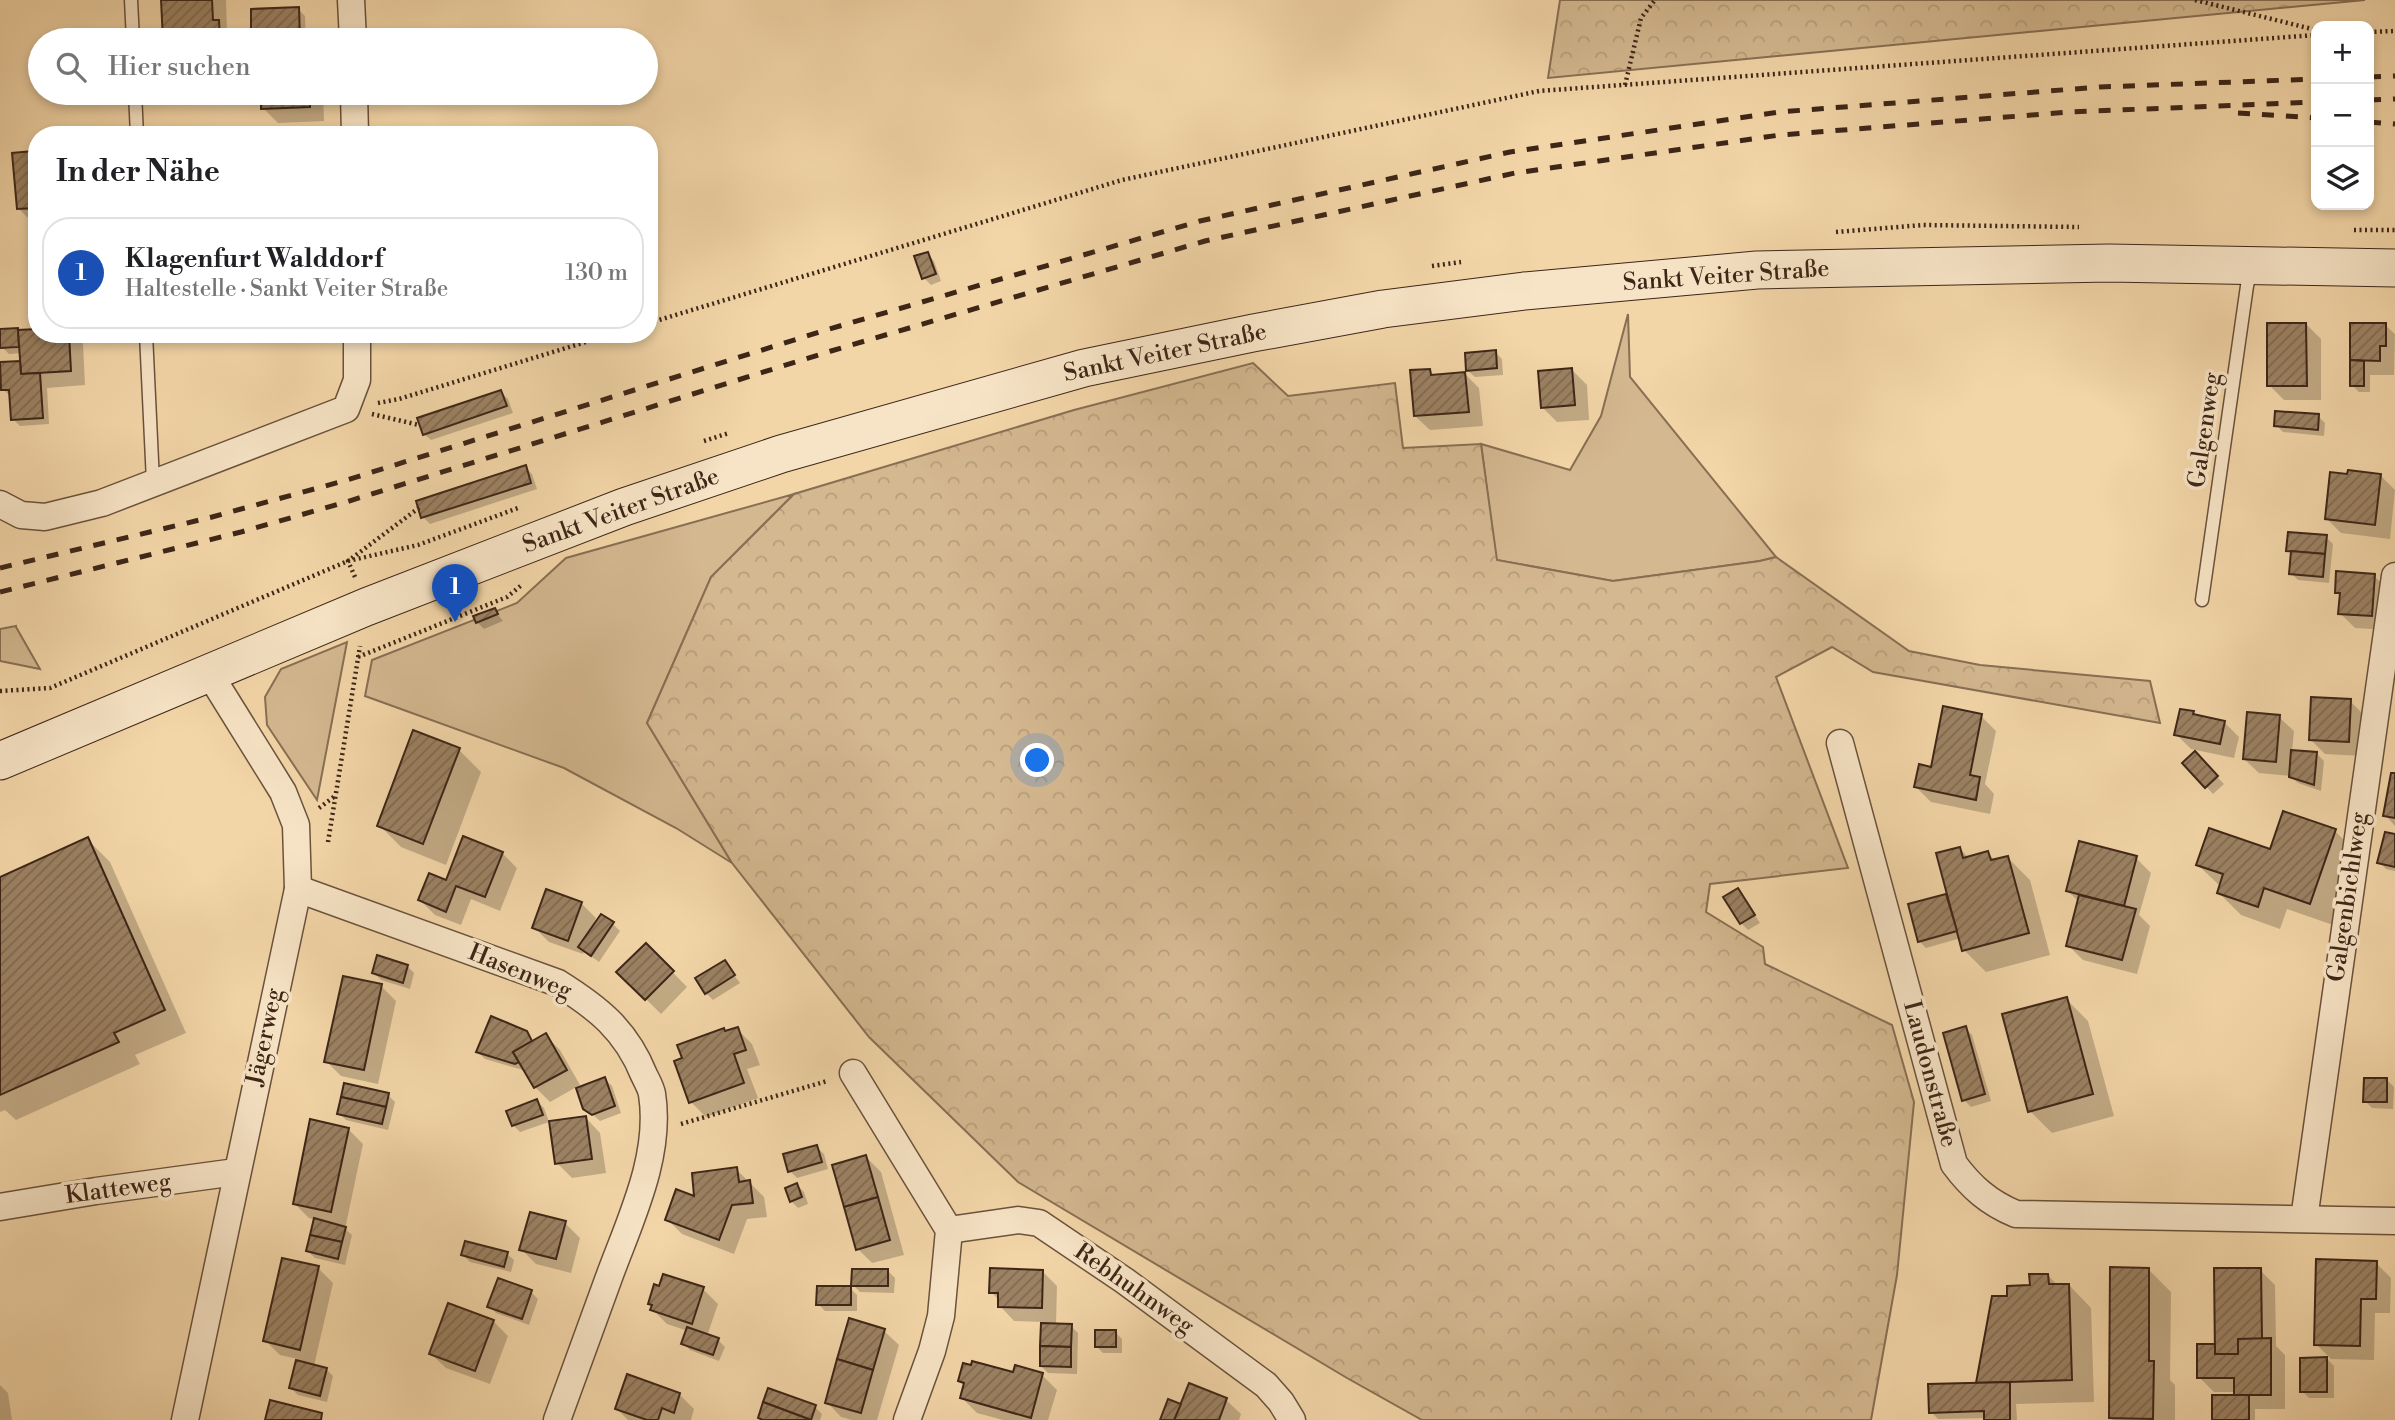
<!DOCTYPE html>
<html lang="de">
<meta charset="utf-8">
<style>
body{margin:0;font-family:"Libre Bodoni",serif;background:#f2f2f2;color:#202124}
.controls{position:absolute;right:21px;top:21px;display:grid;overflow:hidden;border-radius:14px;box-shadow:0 4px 10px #0003}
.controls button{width:63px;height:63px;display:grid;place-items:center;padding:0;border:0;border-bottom:2px solid #e0e0e0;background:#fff;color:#202124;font:35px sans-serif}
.you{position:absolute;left:1038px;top:761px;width:24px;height:24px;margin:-18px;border:5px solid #fff;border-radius:50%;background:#1a73e8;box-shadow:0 0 0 10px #1a73e833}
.badge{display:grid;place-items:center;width:46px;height:46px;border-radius:50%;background:#111827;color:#fff;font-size:23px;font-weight:700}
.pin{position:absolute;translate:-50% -58px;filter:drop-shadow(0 2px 4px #0008)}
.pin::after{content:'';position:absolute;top:37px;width:24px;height:21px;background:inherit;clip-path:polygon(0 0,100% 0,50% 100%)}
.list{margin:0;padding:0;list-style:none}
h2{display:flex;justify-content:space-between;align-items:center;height:91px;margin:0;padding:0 28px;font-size:30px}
h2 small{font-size:23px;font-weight:400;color:#757577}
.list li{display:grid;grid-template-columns:46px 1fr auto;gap:21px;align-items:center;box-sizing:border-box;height:112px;margin:0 14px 14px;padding:0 14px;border:2px solid #e0e0e0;border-radius:28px}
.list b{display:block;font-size:26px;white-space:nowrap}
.list p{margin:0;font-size:23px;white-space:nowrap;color:#757577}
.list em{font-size:23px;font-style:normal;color:#757577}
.icon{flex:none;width:38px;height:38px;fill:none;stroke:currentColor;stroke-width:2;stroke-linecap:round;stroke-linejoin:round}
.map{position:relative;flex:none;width:2395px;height:1420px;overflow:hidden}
.search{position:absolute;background:#fff;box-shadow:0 4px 10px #0003;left:28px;top:28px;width:630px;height:77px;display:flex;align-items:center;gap:18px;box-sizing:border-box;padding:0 24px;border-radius:38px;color:#757577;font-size:26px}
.panel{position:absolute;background:#fff;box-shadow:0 4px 10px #0003;left:28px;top:126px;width:630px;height:217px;border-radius:28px}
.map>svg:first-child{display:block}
.grass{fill:#d4b890;stroke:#886f54;stroke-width:2}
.forest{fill:url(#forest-crowns);stroke:#886f54;stroke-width:2}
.shadow{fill:#0003;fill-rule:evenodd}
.building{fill:url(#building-hatch);stroke:#3d2618;stroke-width:2}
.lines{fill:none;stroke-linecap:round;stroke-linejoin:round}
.service-casing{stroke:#6a523c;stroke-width:15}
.minor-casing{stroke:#6a523c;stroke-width:29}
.secondary-casing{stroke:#3d2618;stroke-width:39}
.path{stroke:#3d2618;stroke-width:4.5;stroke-dasharray:2 3.5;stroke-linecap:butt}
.service{stroke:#f7e4c6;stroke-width:12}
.minor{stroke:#f7e4c6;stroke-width:26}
.secondary{stroke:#f7e4c6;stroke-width:37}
.rail{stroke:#3d2618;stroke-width:5;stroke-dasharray:12 12;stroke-linecap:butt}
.labels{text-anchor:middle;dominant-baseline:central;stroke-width:7;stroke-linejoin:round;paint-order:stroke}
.street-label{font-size:24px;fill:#3d2618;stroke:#f7e4c6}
</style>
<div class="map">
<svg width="2395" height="1420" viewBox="0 0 2395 1420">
<defs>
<pattern id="forest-crowns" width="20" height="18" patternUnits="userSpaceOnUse" patternTransform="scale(1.75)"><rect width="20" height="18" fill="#d4b890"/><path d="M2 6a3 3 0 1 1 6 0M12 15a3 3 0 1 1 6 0" fill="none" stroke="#b79e7b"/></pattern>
<pattern id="building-hatch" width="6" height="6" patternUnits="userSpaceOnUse" patternTransform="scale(1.75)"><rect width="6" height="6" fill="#9c8263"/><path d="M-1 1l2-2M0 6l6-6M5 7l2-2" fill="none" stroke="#806a51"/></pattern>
</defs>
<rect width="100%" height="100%" fill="#f3d6a8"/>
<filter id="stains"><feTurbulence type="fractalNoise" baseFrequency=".00286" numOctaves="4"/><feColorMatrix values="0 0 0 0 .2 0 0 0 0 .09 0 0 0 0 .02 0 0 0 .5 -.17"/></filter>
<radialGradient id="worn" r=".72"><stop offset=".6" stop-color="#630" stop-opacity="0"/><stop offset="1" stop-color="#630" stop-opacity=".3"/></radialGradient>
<g class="grass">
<path d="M1628 314 1630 377 1776 557 1760 561 1613 581 1496 560 1481 444 1570 470 1601 416Z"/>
<path d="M794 494 711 577 647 723 732 863 676 828 564 768 365 696 372 660 517 603 566 558Z"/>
<path d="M16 626V627L40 669 0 661V629Z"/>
<path d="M347 642 317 800 267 725 265 697 281 669Z"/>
</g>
<g class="forest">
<path d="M1560 0H2365L1548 78Z"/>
<path d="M1253 363 1288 396 1395 383 1403 448 1481 444 1497 560 1613 581 1760 561 1776 557 1909 651 1980 665 2150 681 2160 723 1873 672 1832 647 1776 677 1848 868 1710 884 1706 912 1763 947 1765 964 1892 1025 1914 1102 1897 1275 1871 1420H1422L1347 1378 1018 1182 869 1037 732 863 647 723 711 577 794 494 1074 410Z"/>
</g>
<g class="shadow">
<path d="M163 0H226L227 31 233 36V40H165Z"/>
<path d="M298 9 305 16 306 40H258L253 35Z"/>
<path d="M262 93H323L324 121 278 123 263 108Z"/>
<path d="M33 153 37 157V223H33L19 209Z"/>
<path d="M927 254 934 261 941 281 931 285 924 278Z"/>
<path d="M2306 324 2321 339V400H2284L2269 385Z"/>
<path d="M2352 325H2385L2395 334 2394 375H2370V392H2359L2352 385Z"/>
<path d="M20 332 37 334H74L83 344 85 385 47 388 49 424 20 426 13 419 10 396 3 389 2 364 22 363 21 353 9 354 2 347ZM28 344V348L6 349V346Z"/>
<path d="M1495 352 1502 359 1503 375 1475 377 1468 371Z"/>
<path d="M1572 370 1587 385 1589 420 1557 422 1542 407Z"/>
<path d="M1430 371 1435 376 1465 374 1479 388 1483 426 1430 430 1415 416Z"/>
<path d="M501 392 508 399 513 413 431 440 424 434Z"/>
<path d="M2318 416 2325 423 2324 436 2283 432 2276 425Z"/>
<path d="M525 467 532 474 537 489 430 524 423 517Z"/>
<path d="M2380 475 2395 490 2390 539 2341 533 2326 518Z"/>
<path d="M2326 537 2333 544 2329 583 2298 580 2291 573 2292 554 2288 550Z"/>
<path d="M2374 576 2389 590 2386 630 2355 628 2340 613 2341 597 2336 592Z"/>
<path d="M494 610 503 621 484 629 477 622Z"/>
<path d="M2350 701 2365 716 2363 756 2325 754 2310 739Z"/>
<path d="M2193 713 2197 717 2224 722 2239 737 2234 758 2191 749 2176 734Z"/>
<path d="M1981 716 1996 731 1985 784 1994 794 1990 814 1931 802 1916 787Z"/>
<path d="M2279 717 2294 731 2292 752 2317 754 2324 761 2321 791 2298 783 2291 776 2259 773 2244 759Z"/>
<path d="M459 750 481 772 446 865 401 847 379 825Z"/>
<path d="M2195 754 2224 784 2213 794 2185 763Z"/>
<path d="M2395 775V826L2385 815Z"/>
<path d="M2335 831 2357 853 2333 925 2287 909 2280 929 2241 915 2219 893 2221 887 2198 865 2272 851Z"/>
<path d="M2395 836V871L2386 869 2379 862Z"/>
<path d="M88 840 110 862 186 1033 135 1055 140 1064 16 1120 5 1110 0 1112V879Z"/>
<path d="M1960 849 1969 858 1988 853 1995 861 2008 858 2030 880 2050 955 1986 972 1964 950 1961 938 1926 948 1919 941 1946 896 1950 900Z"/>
<path d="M502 853 517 868 500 911 471 899 461 925 435 915 420 900 447 882Z"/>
<path d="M2136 858 2151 873 2139 915 2150 926 2137 974 2083 960 2068 945 2079 902 2068 891Z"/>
<path d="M1738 890 1760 923 1748 930 1741 923Z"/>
<path d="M581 903 596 918 593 925 613 924 620 931 599 962 584 951 583 954 549 942 534 927Z"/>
<path d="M646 945 687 987 661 1014 619 972Z"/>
<path d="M724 962 740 983 713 1000 706 993Z"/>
<path d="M407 966 414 973 410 989 381 980 374 973Z"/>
<path d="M381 986 396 1001 378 1084 341 1076 326 1061Z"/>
<path d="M2066 999 2088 1021 2114 1116 2052 1133 2030 1111Z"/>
<path d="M1965 1028 1972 1035 1991 1101 1971 1107 1964 1100Z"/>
<path d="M737 1029 752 1044 760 1065 747 1069 758 1098 706 1117 691 1102 676 1062 724 1030 727 1033Z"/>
<path d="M526 1032 534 1042 545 1035 560 1050 580 1085 550 1102 535 1087 525 1069 523 1070 485 1059 478 1052Z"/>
<path d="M605 1079 612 1086 621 1113 600 1121 585 1108Z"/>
<path d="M2387 1080 2394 1087 2393 1109 2372 1108 2365 1101Z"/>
<path d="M388 1095 395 1102 388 1130 346 1120 339 1113Z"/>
<path d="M537 1101 544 1108 549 1122 520 1132 513 1125Z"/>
<path d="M586 1118 600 1133 606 1173 572 1178 557 1163Z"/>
<path d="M348 1129 363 1144 345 1229 352 1235 345 1265 315 1258 308 1251 315 1220 309 1218 294 1203Z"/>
<path d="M817 1147 824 1154 828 1169 797 1178 790 1171Z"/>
<path d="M866 1157 881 1172 904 1255 872 1263 858 1249Z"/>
<path d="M736 1169 764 1197 767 1217 747 1219 734 1254 682 1234 667 1219Z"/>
<path d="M797 1185 804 1192 808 1204 798 1208 791 1201Z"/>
<path d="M565 1223 580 1238 571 1273 536 1264 521 1249Z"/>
<path d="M507 1254 514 1260 511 1272 470 1262 463 1255Z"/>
<path d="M2376 1263 2391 1278 2390 1313H2375L2374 1360 2331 1359 2316 1344Z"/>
<path d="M318 1268 333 1283 314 1366 326 1369 333 1376 327 1402 298 1395 291 1388 298 1359 280 1355 265 1340Z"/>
<path d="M2148 1269 2171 1292 2170 1380 2175 1385V1420H2113L2110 1417Z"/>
<path d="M2260 1270 2275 1285 2276 1346 2285 1355V1409H2255V1420H2214L2236 1397V1392H2214L2199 1377Z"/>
<path d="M888 1271 895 1278 894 1293 860 1292 853 1285Z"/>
<path d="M1042 1271 1057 1286 1056 1325 1071 1326 1078 1333 1077 1374 1048 1373 1041 1366 1043 1322 1014 1321 1000 1306V1301L991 1292Z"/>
<path d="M2048 1275 2058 1286 2069 1285 2091 1308 2094 1402 2016 1404 2017 1420H1986V1418L1938 1419 1931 1412 1981 1384 2008 1298 2031 1287Z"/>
<path d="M499 1280 531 1292 538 1299 529 1325 496 1313 489 1306Z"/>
<path d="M850 1288 857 1295V1311H825L818 1304Z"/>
<path d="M703 1289 718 1304 707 1336 718 1340 725 1347 719 1361 690 1350 683 1343 688 1331 667 1324 652 1309 653 1307 650 1303Z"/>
<path d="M493 1321 508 1336 490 1384 446 1368 431 1354Z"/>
<path d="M884 1331 899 1345 877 1420H852L841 1417 827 1402Z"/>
<path d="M1115 1332 1122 1339V1353H1103L1096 1346Z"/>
<path d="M2327 1359 2334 1366V1398H2309L2302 1391Z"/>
<path d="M1015 1375H1042L1057 1390 1048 1420H1003L977 1413 962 1398 965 1386 960 1381Z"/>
<path d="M0 1385 8 1393 12 1420H0Z"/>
<path d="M679 1394 694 1409 691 1420H628L617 1409Z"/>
<path d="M1226 1400 1241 1414 1239 1420H1162L1182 1406Z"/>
<path d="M815 1407 822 1414 820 1420H762L760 1418Z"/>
</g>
<g class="building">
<path d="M161 0H212L213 20H219L220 40H163Z"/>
<path d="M299 7 300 40H259V36H251V9Z"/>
<path d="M261 93H310V107L261 109Z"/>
<path d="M33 151 37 208 17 209 12 153Z"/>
<path d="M928 252 936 274 922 279 914 256Z"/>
<path d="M2267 323H2306L2307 386H2267Z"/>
<path d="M2350 323H2386V346H2380V361L2350 360Z"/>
<path d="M18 328 19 347 0 348V329Z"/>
<path d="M37 329V334H69L71 371 21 374 18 330Z"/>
<path d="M1496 350 1497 368 1466 371 1465 353Z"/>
<path d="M2350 360 2364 361V386H2350Z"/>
<path d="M20 361 21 374 40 373 43 418 11 420 9 390H1L0 362Z"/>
<path d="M1572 368 1575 405 1541 408 1538 371Z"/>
<path d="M1430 369 1431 375 1465 372 1469 412 1414 416 1410 370Z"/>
<path d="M501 390 507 406 423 435 417 418Z"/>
<path d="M2275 411 2319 414 2318 430 2274 426Z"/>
<path d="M526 465 531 483 421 518 416 501Z"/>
<path d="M2348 470 2381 474 2375 525 2325 519 2330 472 2347 474Z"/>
<path d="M2288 532 2327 535 2325 554 2286 551Z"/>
<path d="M2291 551 2325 554 2323 577 2289 574Z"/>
<path d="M2336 571 2375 574 2372 616 2338 614 2340 593H2335Z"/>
<path d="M495 608 498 614 476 623 473 616Z"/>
<path d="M2311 697 2351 699 2349 742 2309 740Z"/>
<path d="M1943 706 1982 714 1970 775 1980 777 1976 800 1914 787 1919 764 1931 767Z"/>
<path d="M2180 709 2194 711 2193 714 2225 721 2220 744 2174 735Z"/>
<path d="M2247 712 2280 715 2276 762 2243 759Z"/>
<path d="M413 730 460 748 423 844 377 826Z"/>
<path d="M2291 750 2317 752 2314 785 2289 777Z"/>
<path d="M2195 751 2218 776 2205 788 2182 763Z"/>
<path d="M2391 773H2395V818L2383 816Z"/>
<path d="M2283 811 2336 829 2310 904 2264 888 2258 907 2217 893 2223 874 2196 865 2209 828 2270 849Z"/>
<path d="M2385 832 2395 834V867L2377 863Z"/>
<path d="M463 836 503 852 485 897 456 886 446 912 418 900 429 873 446 880Z"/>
<path d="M88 837 165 1010 114 1033 119 1042 0 1095V877Z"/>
<path d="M2079 841 2137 856 2124 906 2066 891Z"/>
<path d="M1960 847 1963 858 1988 851 1991 860 2008 856 2029 933 1962 951 1936 853Z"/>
<path d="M1738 888 1755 915 1740 924 1723 897Z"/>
<path d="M546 889 582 902 568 941 532 928Z"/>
<path d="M1946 894 1957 931 1918 942 1908 904Z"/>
<path d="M2079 895 2136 909 2122 960 2066 946Z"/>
<path d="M601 914 614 922 591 956 578 947Z"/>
<path d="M646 943 674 971 645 1000 616 972Z"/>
<path d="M377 955 408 965 403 983 372 973Z"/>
<path d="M725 960 735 975 705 994 695 978Z"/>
<path d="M343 976 382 984 364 1070 324 1062Z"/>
<path d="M2067 997 2093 1094 2028 1112 2002 1014Z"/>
<path d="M491 1016 527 1031 532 1041 513 1052 519 1062 515 1064 476 1052Z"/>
<path d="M1966 1026 1985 1094 1962 1101 1943 1033Z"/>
<path d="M738 1027 746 1050 734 1054 744 1083 689 1103 674 1061 682 1058 677 1045 724 1028 725 1031Z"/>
<path d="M546 1033 567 1070 534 1088 513 1052Z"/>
<path d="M605 1077 615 1106 592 1115 583 1109 576 1088Z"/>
<path d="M2364 1078H2387V1102H2363Z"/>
<path d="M344 1083 389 1093 386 1107 341 1097Z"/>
<path d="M341 1097 386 1107 382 1124 337 1114Z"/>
<path d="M537 1099 543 1115 512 1126 506 1111Z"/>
<path d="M586 1116 592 1159 555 1164 549 1121Z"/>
<path d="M310 1119 349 1128 331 1212 293 1204Z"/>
<path d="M817 1145 822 1162 788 1172 783 1154Z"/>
<path d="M866 1155 878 1197 844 1207 832 1165Z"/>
<path d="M737 1167 739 1182 750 1180 753 1203 732 1205 719 1240 665 1220 676 1189 694 1196 692 1173Z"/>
<path d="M797 1183 802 1197 790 1202 785 1188Z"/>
<path d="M878 1197 890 1240 856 1250 844 1207Z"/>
<path d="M530 1212 566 1221 556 1259 519 1250Z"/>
<path d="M314 1218 346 1227 342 1242 310 1235Z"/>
<path d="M310 1235 342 1242 338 1259 306 1251Z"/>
<path d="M465 1241 508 1252 504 1267 461 1255Z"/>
<path d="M282 1258 319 1266 300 1350 263 1341Z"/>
<path d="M2316 1259 2377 1261 2376 1299H2361L2360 1346 2314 1345Z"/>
<path d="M2110 1267 2149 1268V1361H2154L2153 1419 2109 1418Z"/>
<path d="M990 1268 1043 1270 1042 1308 998 1307V1293H989Z"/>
<path d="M2214 1268H2261L2262 1339H2238V1354H2215Z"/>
<path d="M852 1269H888V1286H851Z"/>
<path d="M663 1274 704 1287 692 1324 650 1310 652 1305 648 1304 654 1284 659 1286Z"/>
<path d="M2029 1274H2048L2049 1284H2069L2072 1380 1976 1383 1992 1296H2007V1286L2030 1285Z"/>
<path d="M498 1278 532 1290 522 1319 487 1307Z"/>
<path d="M817 1286H851V1305H816Z"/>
<path d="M448 1303 494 1320 475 1371 429 1354Z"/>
<path d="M849 1318 885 1329 873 1370 837 1359Z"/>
<path d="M1041 1323 1072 1324 1071 1347 1040 1346Z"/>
<path d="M687 1327 719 1338 713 1355 681 1344Z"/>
<rect x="1095" y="1330" width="21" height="17"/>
<path d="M2271 1338V1395H2234V1378H2197V1344H2215V1354H2238V1339Z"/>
<path d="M1040 1346 1071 1347V1367L1040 1366Z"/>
<path d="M2327 1357V1392H2300V1358Z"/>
<path d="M837 1359 873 1370 861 1413 825 1403Z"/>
<path d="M296 1360 327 1368 320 1396 289 1388Z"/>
<path d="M972 1361 1013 1372 1015 1365 1043 1373 1031 1418 960 1398 964 1383 958 1381 963 1363 971 1365Z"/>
<path d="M627 1374 680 1393 674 1413 662 1408 658 1420H647L615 1409Z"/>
<path d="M2010 1382V1420H1984V1411L1929 1413 1928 1384Z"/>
<path d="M1189 1383 1227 1398 1219 1420H1174Z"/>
<path d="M768 1388 816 1405 811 1420 763 1402Z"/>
<rect x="2212" y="1395" width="37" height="25"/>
<path d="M1168 1399 1181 1404 1174 1420H1160Z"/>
<path d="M270 1400 322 1413 321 1420H265Z"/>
<path d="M763 1402 811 1420H763L758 1418Z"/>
</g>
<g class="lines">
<defs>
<g id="service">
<path d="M131 0 133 40"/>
<path d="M135 93 137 135"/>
<path d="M146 334 153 482"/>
<path d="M2202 600 2247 286 2251 270"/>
</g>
<g id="minor">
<path d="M351 0 353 40"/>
<path d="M354 93 355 135"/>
<path d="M0 504 21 515 45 517 102 503 346 409 357 380V334"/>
<path d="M1840 743 1954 1164C1971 1187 1989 1203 2016 1214L2395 1221"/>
<path d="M298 889 558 983C598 1008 626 1030 644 1075 647 1081 651 1088 652 1094 662 1157 629 1222 608 1280 591 1326 574 1373 557 1420"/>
<path d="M853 1073 949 1230 941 1316 932 1351 907 1420"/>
<path d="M0 1207 96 1191 236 1172"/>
<path d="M2304 1219 2395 576"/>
<path d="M949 1230 1018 1220 1039 1223 1125 1281 1266 1385 1281 1402 1292 1420"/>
<path d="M185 1420 298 889 296 825 283 792 209 673"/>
</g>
<path id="secondary" d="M0 761 366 607 624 507 781 454 1084 368 1253 333 1383 309 1524 291 1757 270 2109 263 2395 268"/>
</defs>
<use href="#service" class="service-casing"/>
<use href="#minor" class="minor-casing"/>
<use href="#secondary" class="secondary-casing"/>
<g class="path">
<path d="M2195 0 2316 30"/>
<path d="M2369 32 2395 31"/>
<path d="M1625 85 1641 18 1655 0"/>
<path d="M2354 230H2395"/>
<path d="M1836 232 1923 225 2079 227"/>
<path d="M1432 266 1461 262"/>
<path d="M649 323 1122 180 1539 91 2316 35"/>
<path d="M378 403 399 399 612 334"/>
<path d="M372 414 419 425"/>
<path d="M704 441 729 433"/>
<path d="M355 577 348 561 420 507"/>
<path d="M358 657 507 597 523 584"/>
<path d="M0 691 50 688 348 561 418 545 518 508"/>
<path d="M319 808 335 796"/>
<path d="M328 842 360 646"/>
<path d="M681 1124 827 1081"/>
</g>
<use href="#service" class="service"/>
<use href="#minor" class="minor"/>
<use href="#secondary" class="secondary"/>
<g class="rail">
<path d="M2369 77 2395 76"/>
<path d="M2369 100 2395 99"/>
<path d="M2238 113 2316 118"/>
<path d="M2369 122 2395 124"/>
<path d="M0 568 212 517 347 480 826 330 1200 221 1510 152 1779 112 2100 87 2316 79"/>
<path d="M0 592 241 532 346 502 831 351 1205 241 1515 173 1780 135 2070 112 2316 102"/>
</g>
</g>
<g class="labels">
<g class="street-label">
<text transform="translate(1726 276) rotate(-4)">Sankt Veiter Straße</text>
<text transform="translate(1165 353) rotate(-12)">Sankt Veiter Straße</text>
<text transform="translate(2205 430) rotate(-82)">Galgenweg</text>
<text transform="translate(621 511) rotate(-20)">Sankt Veiter Straße</text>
<text transform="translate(2348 897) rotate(-82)">Galgenbichlweg</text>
<text transform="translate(520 972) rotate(22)">Hasenweg</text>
<text transform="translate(265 1037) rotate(-78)">Jägerweg</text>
<text transform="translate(1930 1074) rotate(75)">Laudonstraße</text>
<text transform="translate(118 1189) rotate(-8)">Klatteweg</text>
<text transform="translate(1134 1289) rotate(35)">Rebhuhnweg</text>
</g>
</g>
<rect width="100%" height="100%" filter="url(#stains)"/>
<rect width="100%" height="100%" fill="url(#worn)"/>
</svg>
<div class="controls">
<button>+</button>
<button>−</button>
<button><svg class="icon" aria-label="layers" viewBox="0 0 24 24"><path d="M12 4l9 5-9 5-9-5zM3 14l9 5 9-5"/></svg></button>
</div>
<div class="you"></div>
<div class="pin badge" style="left:455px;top:622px;background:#1a4fb4">1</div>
<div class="search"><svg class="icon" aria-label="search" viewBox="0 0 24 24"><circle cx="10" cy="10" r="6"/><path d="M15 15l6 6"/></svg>Hier suchen</div>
<section class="panel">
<h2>In der Nähe<small></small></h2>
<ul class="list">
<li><span class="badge" style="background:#1a4fb4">1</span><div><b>Klagenfurt Walddorf</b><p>Haltestelle · Sankt Veiter Straße</p></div><em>130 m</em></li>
</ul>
</section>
</div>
